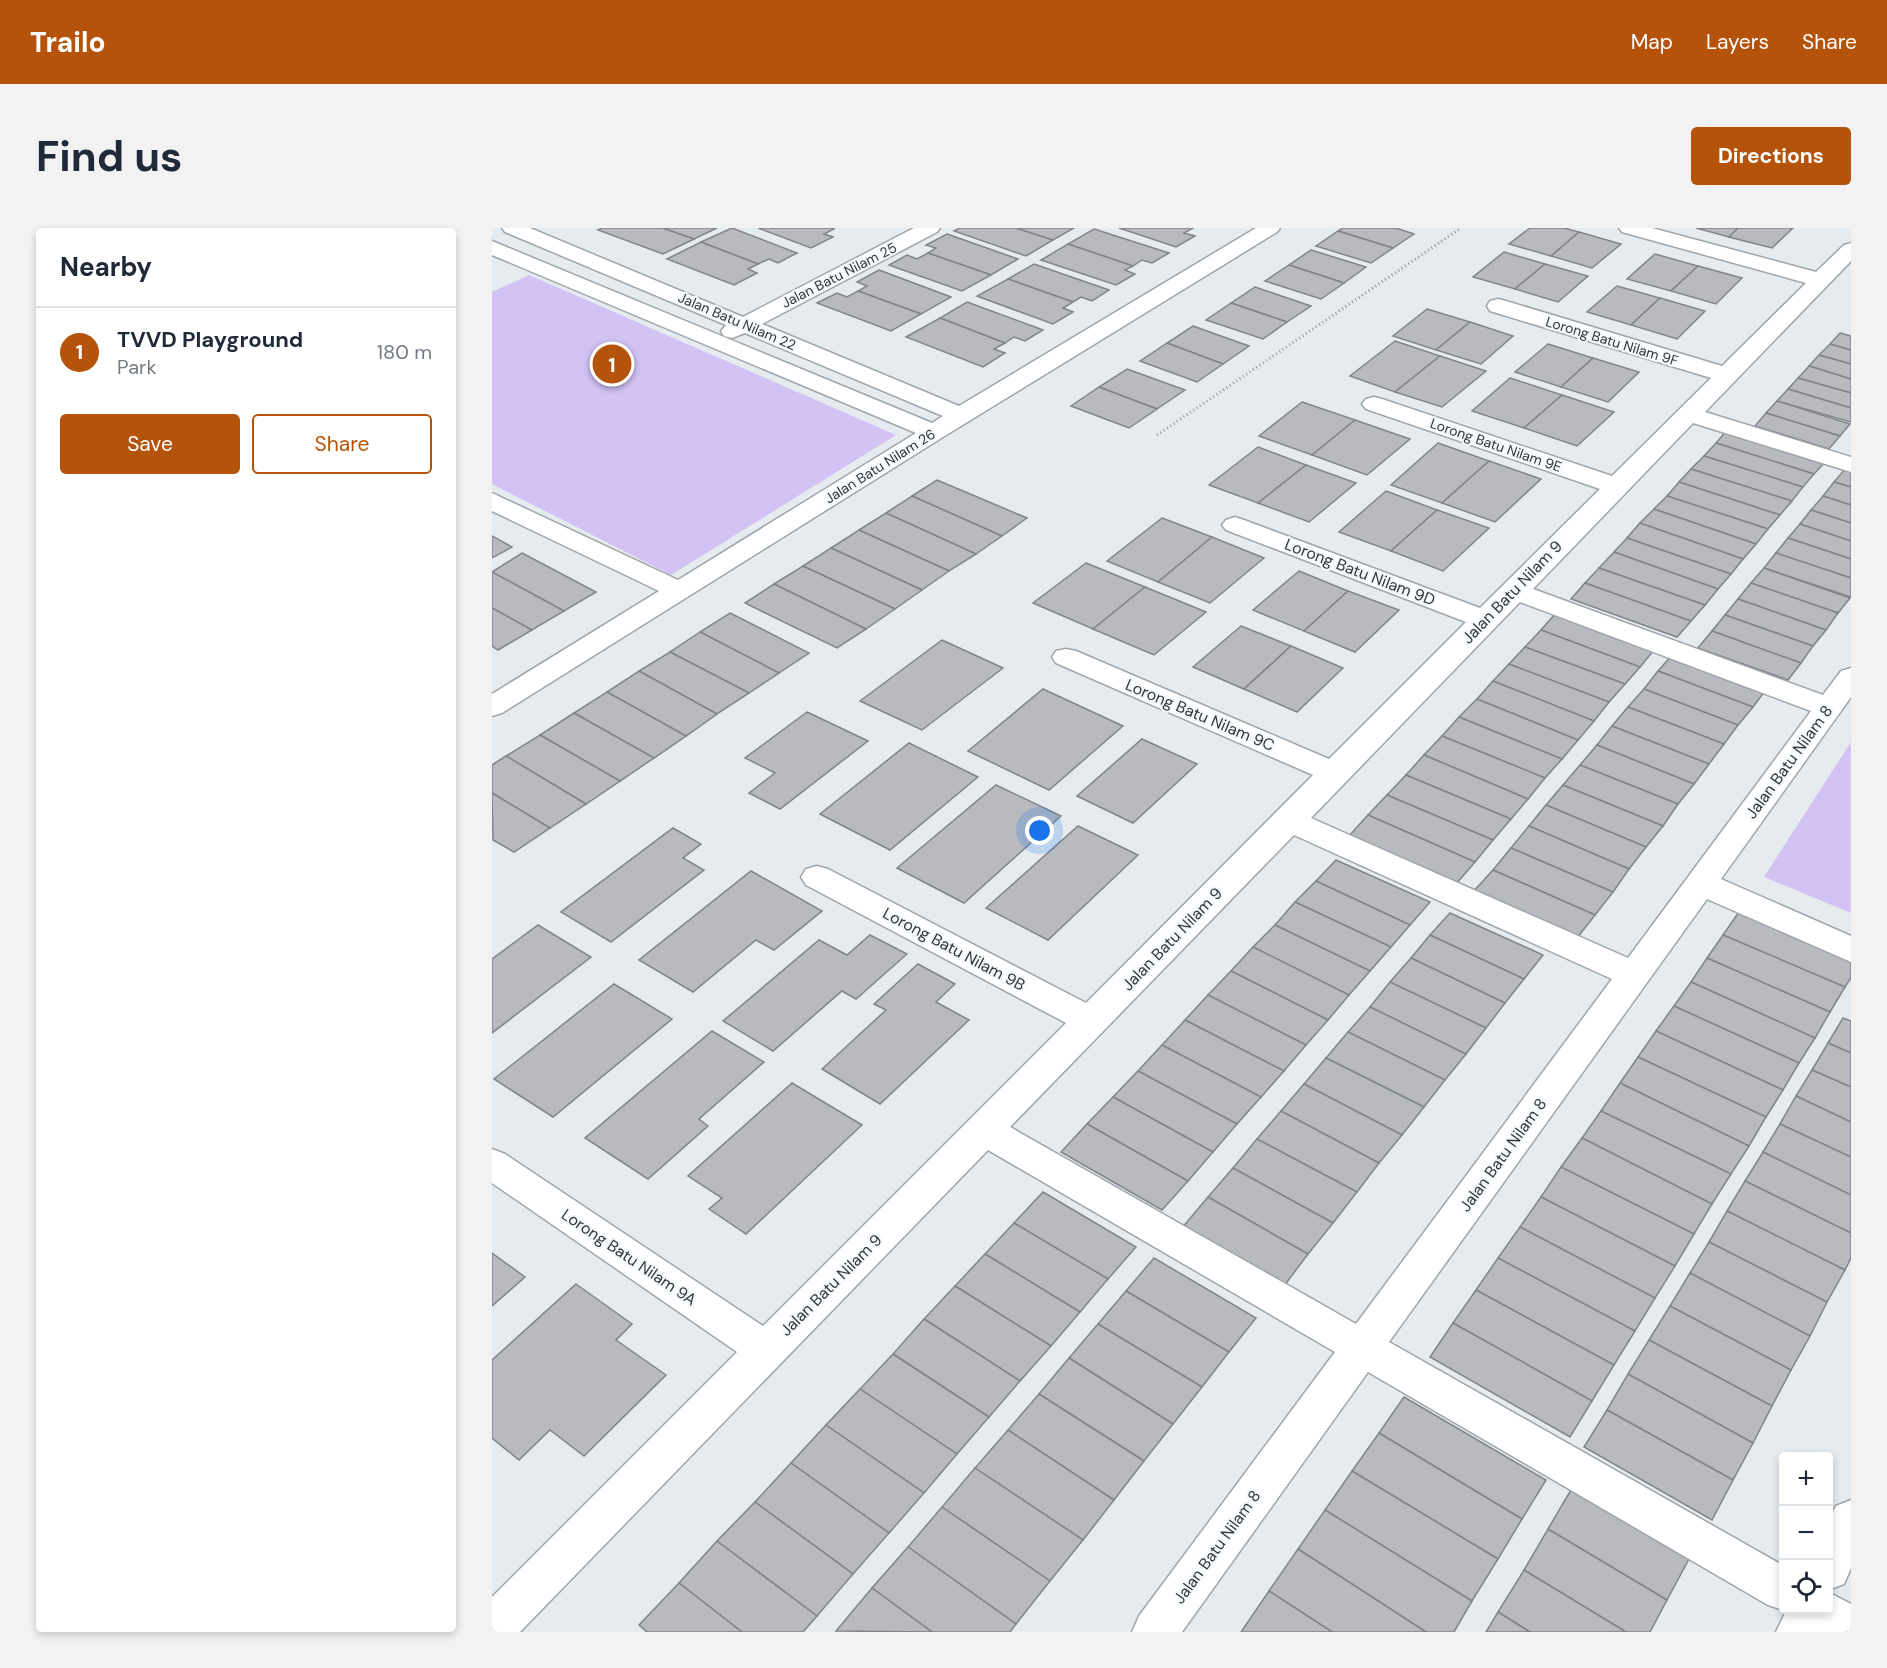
<!DOCTYPE html>
<meta charset="utf-8">
<style>
body{margin:0;font-family:"DM Sans",sans-serif;background:#f2f2f3;color:#1f2937}
.controls{position:absolute;right:18px;bottom:18px;display:grid;overflow:hidden;border-radius:6px;box-shadow:0 3px 9px #0003}
.controls button{width:54px;height:54px;display:grid;place-items:center;padding:0;border:0;border-bottom:2px solid #e0e1e3;background:#fff;color:#1f2937;font:30px sans-serif}
.you{position:absolute;left:548px;top:603px;width:21px;height:21px;margin:-15px;border:4px solid #fff;border-radius:50%;background:#1a73e8;box-shadow:0 0 0 9px #1a73e833}
.badge{display:grid;place-items:center;width:39px;height:39px;border-radius:50%;background:#b45309;color:#fff;font-size:20px;font-weight:700}
.pin{position:absolute;translate:-50% -50%;border:3px solid #fff;box-shadow:0 2px 6px #0006}
.list{margin:0;padding:0;list-style:none}
h2{display:flex;justify-content:space-between;align-items:center;height:78px;margin:0;padding:0 24px;font-size:26px}
h2 small{font-size:20px;font-weight:400;color:#747a83}
.list li{display:grid;grid-template-columns:39px 1fr auto;gap:18px;align-items:center;box-sizing:border-box;height:90px;padding:0 24px;border-top:2px solid #e0e1e3}
.list b{display:block;font-size:22px;white-space:nowrap}
.list p{margin:0;font-size:20px;white-space:nowrap;color:#747a83}
.list em{font-size:20px;font-style:normal;color:#747a83}
.actions{display:flex;gap:12px;padding:18px 24px}
.actions a{flex:1;padding:14px 0;border:2px solid #b45309;border-radius:6px;text-align:center;font-size:21px;color:#b45309}
.actions .main{background:#b45309;color:#fff}
.icon{flex:none;width:33px;height:33px;fill:none;stroke:currentColor;stroke-width:2;stroke-linecap:round;stroke-linejoin:round}
.map{position:relative;flex:none;width:1359px;height:1404px;overflow:hidden;border-radius:6px}
header{display:flex;align-items:center;gap:36px;box-sizing:border-box;height:84px;padding:0 30px;background:#b45309;color:#fff}
header strong{font-size:28px}
nav{display:flex;gap:33px;margin-inline-start:auto;font-size:21px}
.intro{display:flex;align-items:center;justify-content:space-between;box-sizing:border-box;height:144px;padding:0 36px}
h1{margin:0;font-size:42px}
.button{padding:15px 27px;border-radius:6px;background:#b45309;color:#fff;font-size:21px;font-weight:700}
main{display:flex;gap:36px;padding:0 36px}
aside{flex:1;background:#fff;border-radius:6px;box-shadow:0 3px 9px #0003}
.map>svg:first-child{display:block}
.green{fill:#d3c3f5}
.building{fill:#b8bac0;stroke:#82848a;stroke-width:1.5}
.lines{fill:none;stroke-linecap:round;stroke-linejoin:round}
.minor-casing{stroke:#9fa5a9;stroke-width:3}
.path{stroke:#94989b;stroke-width:3;stroke-dasharray:1 3;stroke-linecap:butt}
.minor{fill:#fff;fill-rule:evenodd}
.labels{text-anchor:middle;dominant-baseline:central;stroke-width:4.5;stroke-linejoin:round;paint-order:stroke}
.far-street-label{font-size:14px;fill:#343738;stroke:#f2f8fc}
.street-label{font-size:16px;fill:#343738;stroke:#f2f8fc}
</style>
<header>
<strong>Trailo</strong>
<nav><a>Map</a><a>Layers</a><a>Share</a></nav>
</header>
<div class="intro"><h1>Find us</h1><a class="button">Directions</a></div>
<main>
<aside>
<h2>Nearby<small></small></h2>
<ul class="list">
<li><span class="badge">1</span><div><b>TVVD Playground</b><p>Park</p></div><em>180 m</em></li>
</ul>
<div class="actions"><a class="main">Save</a><a>Share</a></div>
</aside>
<div class="map">
<svg width="1359" height="1404" viewBox="0 0 1359 1404">
<rect width="100%" height="100%" fill="#e5ebef"/>
<g class="green">
<path d="M37 47 404 207 179 347 0 256V64Z"/>
<path d="M1359 514V685L1272 649Z"/>
</g>
<g class="building">
<path d="M110 0H171L202 11 171 26 106 2Z"/>
<path d="M171 0H225L202 11Z"/>
<path d="M240 0 305 25 286 35 277 31 266 36 209 14Z"/>
<path d="M266 0H340L342 1 332 6 341 9 319 20Z"/>
<path d="M468 0H524L561 12 534 28 462 3Z"/>
<path d="M524 0H582L561 12Z"/>
<path d="M627 0H701L692 5 703 8 684 19Z"/>
<path d="M851 0H904L922 6 901 20 846 3Z"/>
<path d="M1038 0H1072L1087 4 1059 28 1017 16Z"/>
<path d="M1204 0H1246L1237 9Z"/>
<path d="M1246 0H1301L1280 20 1237 9Z"/>
<path d="M602 1 677 25 660 35 650 32 641 38 576 16Z"/>
<path d="M846 3 901 20 879 35 824 18Z"/>
<path d="M1087 4 1129 16 1100 40 1059 28Z"/>
<path d="M455 6 526 31 499 47 436 25 444 20 434 17Z"/>
<path d="M209 14 266 36 256 41 265 45 242 57 175 31Z"/>
<path d="M576 16 641 38 633 42 643 46 624 57 549 32Z"/>
<path d="M819 22 874 39 852 55 797 37Z"/>
<path d="M1012 24 1053 36 1023 61 981 49Z"/>
<path d="M436 25 499 47 470 63 397 37 415 27 425 31Z"/>
<path d="M1163 26 1206 38 1179 63 1135 51Z"/>
<path d="M542 36 617 62 600 73 589 69 581 74 516 51Z"/>
<path d="M1053 36 1096 48 1066 74 1023 61Z"/>
<path d="M797 37 852 55 829 71 773 53Z"/>
<path d="M1206 38 1250 50 1224 76 1179 63Z"/>
<path d="M387 42 459 69 429 86 366 63 375 58 365 54Z"/>
<path d="M516 51 581 74 571 80 581 84 561 96 485 68Z"/>
<path d="M1125 58 1168 70 1139 97 1095 84Z"/>
<path d="M763 59 819 78 795 94 739 75Z"/>
<path d="M366 63 429 86 399 103 325 75 345 65 355 69Z"/>
<path d="M1168 70 1213 83 1185 111 1139 97Z"/>
<path d="M475 74 551 102 533 113 522 109 513 115 448 90Z"/>
<path d="M739 75 795 94 771 111 714 92Z"/>
<path d="M935 81 978 94 944 122 901 108Z"/>
<path d="M448 90 513 115 502 121 513 125 491 139 414 109Z"/>
<path d="M978 94 1021 108 989 136 944 122Z"/>
<path d="M701 98 757 118 731 136 675 115Z"/>
<path d="M1348 105 1359 108V122L1338 116Z"/>
<path d="M903 113 948 128 903 164 858 148Z"/>
<path d="M675 115 731 136 705 154 648 133Z"/>
<path d="M1056 116 1101 130 1069 159 1023 144Z"/>
<path d="M1338 116 1359 122V136L1327 127Z"/>
<path d="M1327 127 1359 136V151L1317 138Z"/>
<path d="M948 128 994 143 950 179 903 164Z"/>
<path d="M1101 130 1147 144 1116 174 1069 159Z"/>
<path d="M1317 138 1359 151V165L1306 150Z"/>
<path d="M635 141 693 162 665 181 607 159Z"/>
<path d="M1018 150 1070 167 1032 200 980 183Z"/>
<path d="M1306 150 1359 165V180L1296 161Z"/>
<path d="M607 159 665 181 637 200 579 178Z"/>
<path d="M1296 161 1359 180V194L1285 173Z"/>
<path d="M1070 167 1122 184 1085 218 1032 200Z"/>
<path d="M1285 173 1358 196 1348 208 1274 185Z"/>
<path d="M810 174 863 192 820 227 767 208Z"/>
<path d="M1274 185 1348 208 1337 221 1263 198Z"/>
<path d="M863 192 918 211 875 247 820 227Z"/>
<path d="M1235 202 1334 233 1322 246 1224 215Z"/>
<path d="M946 215 997 233 950 275 899 257Z"/>
<path d="M1224 215 1322 246 1311 259 1212 228Z"/>
<path d="M766 219 814 237 766 275 717 257Z"/>
<path d="M1212 228 1311 259 1300 273 1199 241Z"/>
<path d="M997 233 1049 251 1003 294 950 275Z"/>
<path d="M814 237 864 255 817 294 766 275Z"/>
<path d="M1199 241 1300 273 1288 287 1187 254Z"/>
<path d="M1353 241 1359 243V259L1342 254Z"/>
<path d="M445 252 535 290 510 308 420 268Z"/>
<path d="M1187 254 1288 287 1276 301 1175 268Z"/>
<path d="M1342 254 1359 259V277L1331 268Z"/>
<path d="M894 263 945 282 899 323 847 304Z"/>
<path d="M420 268 510 308 484 326 394 285Z"/>
<path d="M1175 268 1276 301 1264 316 1162 281Z"/>
<path d="M1331 268 1359 277V295L1319 282Z"/>
<path d="M1162 281 1264 316 1251 331 1148 295Z"/>
<path d="M945 282 997 300 951 343 899 323Z"/>
<path d="M1319 282 1359 295V313L1308 296Z"/>
<path d="M394 285 484 326 457 343 367 302Z"/>
<path d="M670 290 720 309 666 354 615 333Z"/>
<path d="M1148 295 1251 331 1239 346 1135 310Z"/>
<path d="M1308 296 1359 313V331L1296 310Z"/>
<path d="M367 302 457 343 430 362 339 320Z"/>
<path d="M0 308 20 319 0 330Z"/>
<path d="M720 309 772 330 718 375 666 354Z"/>
<path d="M1135 310 1239 346 1226 361 1122 324Z"/>
<path d="M1296 310 1359 331V350L1284 325Z"/>
<path d="M339 320 430 362 403 381 311 338Z"/>
<path d="M1122 324 1226 361 1213 377 1107 340Z"/>
<path d="M30 325 104 364 72 383 0 344Z"/>
<path d="M1284 325 1359 350V369L1272 340Z"/>
<path d="M594 335 653 359 601 401 541 375Z"/>
<path d="M311 338 403 381 374 401 282 356Z"/>
<path d="M1107 340 1213 377 1199 393 1093 355Z"/>
<path d="M1272 340 1358 370 1346 385 1259 355Z"/>
<path d="M807 343 856 363 812 403 761 382Z"/>
<path d="M0 344 72 383 40 402 0 380Z"/>
<path d="M1093 355 1199 393 1185 409 1079 371Z"/>
<path d="M1259 355 1346 385 1334 402 1246 371Z"/>
<path d="M282 356 374 401 345 420 253 375Z"/>
<path d="M653 359 714 384 662 427 601 401Z"/>
<path d="M856 363 907 382 863 424 812 403Z"/>
<path d="M1246 371 1334 402 1321 418 1233 387Z"/>
<path d="M0 380 40 402 6 422 0 418Z"/>
<path d="M238 385 317 425 287 445 208 404Z"/>
<path d="M1064 385 1162 422 1148 439 1049 402Z"/>
<path d="M1233 387 1321 418 1309 435 1220 403Z"/>
<path d="M749 398 799 418 752 461 701 439Z"/>
<path d="M1049 402 1148 439 1133 456 1033 419Z"/>
<path d="M1220 403 1309 435 1296 452 1206 420Z"/>
<path d="M208 404 287 445 257 465 178 424Z"/>
<path d="M450 412 511 440 430 502 368 473Z"/>
<path d="M799 418 851 440 805 484 752 461Z"/>
<path d="M1033 419 1133 456 1117 474 1017 436Z"/>
<path d="M178 424 257 465 225 486 147 443Z"/>
<path d="M1181 426 1275 460 1261 479 1166 443Z"/>
<path d="M1017 436 1117 474 1102 493 1001 453Z"/>
<path d="M147 443 225 486 194 508 115 464Z"/>
<path d="M1166 443 1261 479 1246 497 1152 461Z"/>
<path d="M1001 453 1102 493 1086 512 985 471Z"/>
<path d="M551 461 631 498 557 562 476 523Z"/>
<path d="M1152 461 1246 497 1232 516 1136 479Z"/>
<path d="M115 464 194 508 162 530 82 485Z"/>
<path d="M985 471 1086 512 1070 531 967 489Z"/>
<path d="M1136 479 1232 516 1217 536 1120 498Z"/>
<path d="M315 484 376 513 288 581 257 565 283 545 253 530Z"/>
<path d="M82 485 162 530 128 553 48 507Z"/>
<path d="M967 489 1070 531 1053 550 950 508Z"/>
<path d="M1120 498 1217 536 1202 556 1105 517Z"/>
<path d="M48 507 128 553 94 576 14 528Z"/>
<path d="M950 508 1053 550 1036 571 932 527Z"/>
<path d="M650 511 705 536 641 595 585 568Z"/>
<path d="M417 515 486 549 398 622 328 586Z"/>
<path d="M1105 517 1202 556 1186 576 1088 537Z"/>
<path d="M932 527 1036 571 1019 591 914 547Z"/>
<path d="M14 528 94 576 58 600 0 565V537Z"/>
<path d="M1088 537 1186 576 1171 598 1071 557Z"/>
<path d="M914 547 1019 591 1001 612 895 567Z"/>
<path d="M504 557 569 588 472 675 405 640Z"/>
<path d="M1071 557 1171 598 1154 619 1054 577Z"/>
<path d="M0 565 58 600 22 624 1 612Z"/>
<path d="M895 567 1001 612 983 634 876 587Z"/>
<path d="M1054 577 1154 619 1137 641 1037 598Z"/>
<path d="M876 587 983 634 964 656 857 608Z"/>
<path d="M586 598 646 627 556 712 494 680Z"/>
<path d="M1037 598 1137 641 1121 664 1019 620Z"/>
<path d="M181 600 209 616 191 630 212 642 119 714 69 684Z"/>
<path d="M1019 620 1121 664 1103 687 1001 642Z"/>
<path d="M844 632 938 674 918 697 824 653Z"/>
<path d="M1001 642 1103 687 1085 710 981 664Z"/>
<path d="M259 643 330 683 282 722 264 712 201 764 147 732Z"/>
<path d="M824 653 918 697 899 719 803 674Z"/>
<path d="M803 674 899 719 878 743 783 697Z"/>
<path d="M1247 684 1359 732V750L1353 759 1231 707Z"/>
<path d="M958 685 1051 727 1032 751 938 707Z"/>
<path d="M46 697 99 729 0 805V731Z"/>
<path d="M783 697 878 743 857 767 761 719Z"/>
<path d="M378 707 415 726 364 771 350 763 281 823 231 793 327 712 355 727Z"/>
<path d="M938 707 1032 751 1013 775 919 730Z"/>
<path d="M1231 707 1353 759 1338 784 1215 730Z"/>
<path d="M761 719 857 767 836 792 739 743Z"/>
<path d="M919 730 1013 775 994 800 898 754Z"/>
<path d="M1215 730 1338 784 1323 810 1199 754Z"/>
<path d="M426 736 463 756 444 774 477 792 388 876 330 841 394 782 382 776Z"/>
<path d="M739 743 836 792 814 817 716 767Z"/>
<path d="M898 754 994 800 974 826 878 779Z"/>
<path d="M1199 754 1323 810 1307 835 1182 778Z"/>
<path d="M122 756 180 791 61 889 2 851Z"/>
<path d="M716 767 814 817 792 843 693 792Z"/>
<path d="M1182 778 1307 835 1291 862 1164 803Z"/>
<path d="M878 779 974 826 953 852 856 804Z"/>
<path d="M1351 790 1359 793V825L1336 815Z"/>
<path d="M693 792 792 843 769 869 670 817Z"/>
<path d="M220 803 272 834 207 891 216 898 156 951 93 910Z"/>
<path d="M1164 803 1291 862 1274 889 1146 829Z"/>
<path d="M856 804 953 852 932 879 834 830Z"/>
<path d="M1336 815 1359 825V859L1320 842Z"/>
<path d="M670 817 769 869 745 896 646 843Z"/>
<path d="M1146 829 1274 889 1257 918 1128 855Z"/>
<path d="M834 830 932 879 910 907 812 856Z"/>
<path d="M1320 842 1359 859V894L1304 868Z"/>
<path d="M646 843 745 896 721 924 621 869Z"/>
<path d="M300 855 370 897 254 1006 217 981 230 970 196 948Z"/>
<path d="M1128 855 1257 918 1239 946 1109 883Z"/>
<path d="M812 856 910 907 887 935 789 883Z"/>
<path d="M1304 868 1359 894V929L1288 896Z"/>
<path d="M621 869 721 924 696 953 595 896Z"/>
<path d="M789 883 887 935 865 964 765 911Z"/>
<path d="M1109 883 1239 946 1220 976 1090 910Z"/>
<path d="M595 896 696 953 670 982 569 924Z"/>
<path d="M1288 896 1359 929V967L1271 924Z"/>
<path d="M1090 910 1220 976 1202 1006 1069 939Z"/>
<path d="M765 911 865 964 841 995 741 940Z"/>
<path d="M1271 924 1359 967V1005L1253 953Z"/>
<path d="M1069 939 1202 1006 1183 1038 1049 969Z"/>
<path d="M741 940 841 995 816 1026 716 969Z"/>
<path d="M1253 953 1359 1005V1030L1353 1042 1235 983Z"/>
<path d="M551 964 644 1019 616 1051 522 995Z"/>
<path d="M716 969 816 1026 792 1058 690 1000Z"/>
<path d="M1049 969 1183 1038 1163 1070 1028 999Z"/>
<path d="M1235 983 1353 1042 1335 1074 1217 1014Z"/>
<path d="M522 995 616 1051 588 1084 493 1026Z"/>
<path d="M1028 999 1163 1070 1143 1103 1006 1030Z"/>
<path d="M1217 1014 1335 1074 1318 1108 1198 1045Z"/>
<path d="M0 1025 33 1049 0 1078Z"/>
<path d="M493 1026 588 1084 559 1118 463 1058Z"/>
<path d="M662 1030 764 1090 737 1124 634 1063Z"/>
<path d="M1006 1030 1143 1103 1122 1137 984 1062Z"/>
<path d="M1198 1045 1318 1108 1299 1142 1178 1078Z"/>
<path d="M84 1056 140 1096 124 1112 174 1147 92 1228 58 1202 27 1232 0 1210V1132Z"/>
<path d="M463 1058 559 1118 528 1153 432 1091Z"/>
<path d="M984 1062 1122 1137 1100 1173 961 1095Z"/>
<path d="M634 1063 737 1124 710 1159 606 1096Z"/>
<path d="M1178 1078 1299 1142 1280 1178 1157 1112Z"/>
<path d="M432 1091 528 1153 497 1189 401 1126Z"/>
<path d="M961 1095 1100 1173 1078 1209 938 1129Z"/>
<path d="M606 1096 710 1159 681 1196 577 1130Z"/>
<path d="M1157 1112 1280 1178 1261 1215 1136 1146Z"/>
<path d="M401 1126 497 1189 465 1226 368 1161Z"/>
<path d="M577 1130 681 1196 652 1233 547 1166Z"/>
<path d="M1136 1146 1261 1215 1241 1252 1115 1182Z"/>
<path d="M368 1161 465 1226 432 1265 334 1197Z"/>
<path d="M547 1166 652 1233 622 1272 516 1202Z"/>
<path d="M912 1169 1054 1252 1030 1291 887 1205Z"/>
<path d="M1115 1182 1241 1252 1220 1292 1092 1219Z"/>
<path d="M334 1197 432 1265 397 1305 299 1235Z"/>
<path d="M516 1202 622 1272 591 1312 483 1240Z"/>
<path d="M887 1205 1030 1291 1006 1331 860 1243Z"/>
<path d="M299 1235 397 1305 361 1346 263 1274Z"/>
<path d="M483 1240 591 1312 558 1353 450 1279Z"/>
<path d="M860 1243 1006 1331 980 1373 833 1282Z"/>
<path d="M1080 1260 1198 1329 1175 1372 1056 1301Z"/>
<path d="M263 1274 361 1346 325 1388 225 1313Z"/>
<path d="M450 1279 558 1353 524 1396 416 1319Z"/>
<path d="M833 1282 980 1373 962 1404H934L806 1321Z"/>
<path d="M1056 1301 1175 1372 1158 1404H1134L1032 1342Z"/>
<path d="M225 1313 325 1388 311 1404H250L187 1355Z"/>
<path d="M416 1319 524 1396 518 1404H440L380 1360Z"/>
<path d="M806 1321 934 1404H840L777 1363Z"/>
<path d="M1032 1342 1134 1404H1038L1006 1384Z"/>
<path d="M187 1355 250 1404H155L147 1397Z"/>
<path d="M380 1360 440 1404 344 1403Z"/>
<path d="M777 1363 840 1404H749Z"/>
<path d="M1006 1384 1038 1404H994Z"/>
</g>
<g class="lines">
<defs>
<g id="minor">
<path d="M10 0H38L251 89 422 0H448L445 4 270 96 467 178 764 0H788L785 4 451 209 10 485 0 488V466L167 363 0 283V265L186 352 424 205 0 27V13L440 195 451 188 253 105 240 110 232 108 229 103 234 97 13 4Z"/>
<path d="M1127 0H1160L1324 44 1352 17 1359 15V33L1213 184 1359 229V244L1201 195 1041 361 1331 467 1349 443 1359 440V469L1229 651 1359 708V734L1215 671 897 1114 1292 1338V1382H1336V1364L1359 1376V1404H1284L1294 1383 1276 1377 876 1144 690 1404H640L647 1388 843 1124 496 922 28 1404H0V1369L245 1124 0 955V921L13 926 271 1098 574 795 314 657 309 649 314 641 325 638 336 641 594 775 821 547 564 435 560 429 564 423 574 421 584 423 837 531 974 394 734 302 730 297 734 292 743 289 752 292 988 380 1108 261 874 181 870 176 874 171 882 169 890 171 1120 248 1219 150 998 83 995 78 998 73 1006 71 1014 73 1230 138 1314 55 1130 4ZM1028 374 1319 483 1136 730 819 590ZM802 607 1120 751 864 1096 518 899Z"/>
<path d="M1359 1272V1340L1352 1356 1336 1362V1293L1344 1278Z"/>
</g>
</defs>
<use href="#minor" class="minor-casing"/>
<path class="path" d="M665 207 969 0"/>
<use href="#minor" class="minor"/>
</g>
<g class="labels">
<g class="far-street-label">
<text transform="translate(347 47) rotate(-27)">Jalan Batu Nilam 25</text>
<text transform="translate(245 93) rotate(23)">Jalan Batu Nilam 22</text>
<text transform="translate(1120 113) rotate(17)">Lorong Batu Nilam 9F</text>
<text transform="translate(1004 217) rotate(19)">Lorong Batu Nilam 9E</text>
<text transform="translate(388 238) rotate(-32)">Jalan Batu Nilam 26</text>
</g>
<g class="street-label">
<text transform="translate(868 344) rotate(21)">Lorong Batu Nilam 9D</text>
<text transform="translate(1020 364) rotate(-46)">Jalan Batu Nilam 9</text>
<text transform="translate(708 487) rotate(23)">Lorong Batu Nilam 9C</text>
<text transform="translate(1297 534) rotate(-54)">Jalan Batu Nilam 8</text>
<text transform="translate(680 711) rotate(-46)">Jalan Batu Nilam 9</text>
<text transform="translate(462 721) rotate(28)">Lorong Batu Nilam 9B</text>
<text transform="translate(1011 927) rotate(-54)">Jalan Batu Nilam 8</text>
<text transform="translate(137 1029) rotate(34)">Lorong Batu Nilam 9A</text>
<text transform="translate(339 1057) rotate(-45)">Jalan Batu Nilam 9</text>
<text transform="translate(725 1319) rotate(-54)">Jalan Batu Nilam 8</text>
</g>
</g>
</svg>
<div class="controls">
<button>+</button>
<button>−</button>
<button><svg class="icon" aria-label="locate" viewBox="0 0 24 24"><circle cx="12" cy="12" r="6"/><path d="M12 2v4M12 18v4M2 12h4M18 12h4"/></svg></button>
</div>
<div class="you"></div>
<div class="pin badge" style="left:120px;top:136px">1</div>
</div>
</main>
